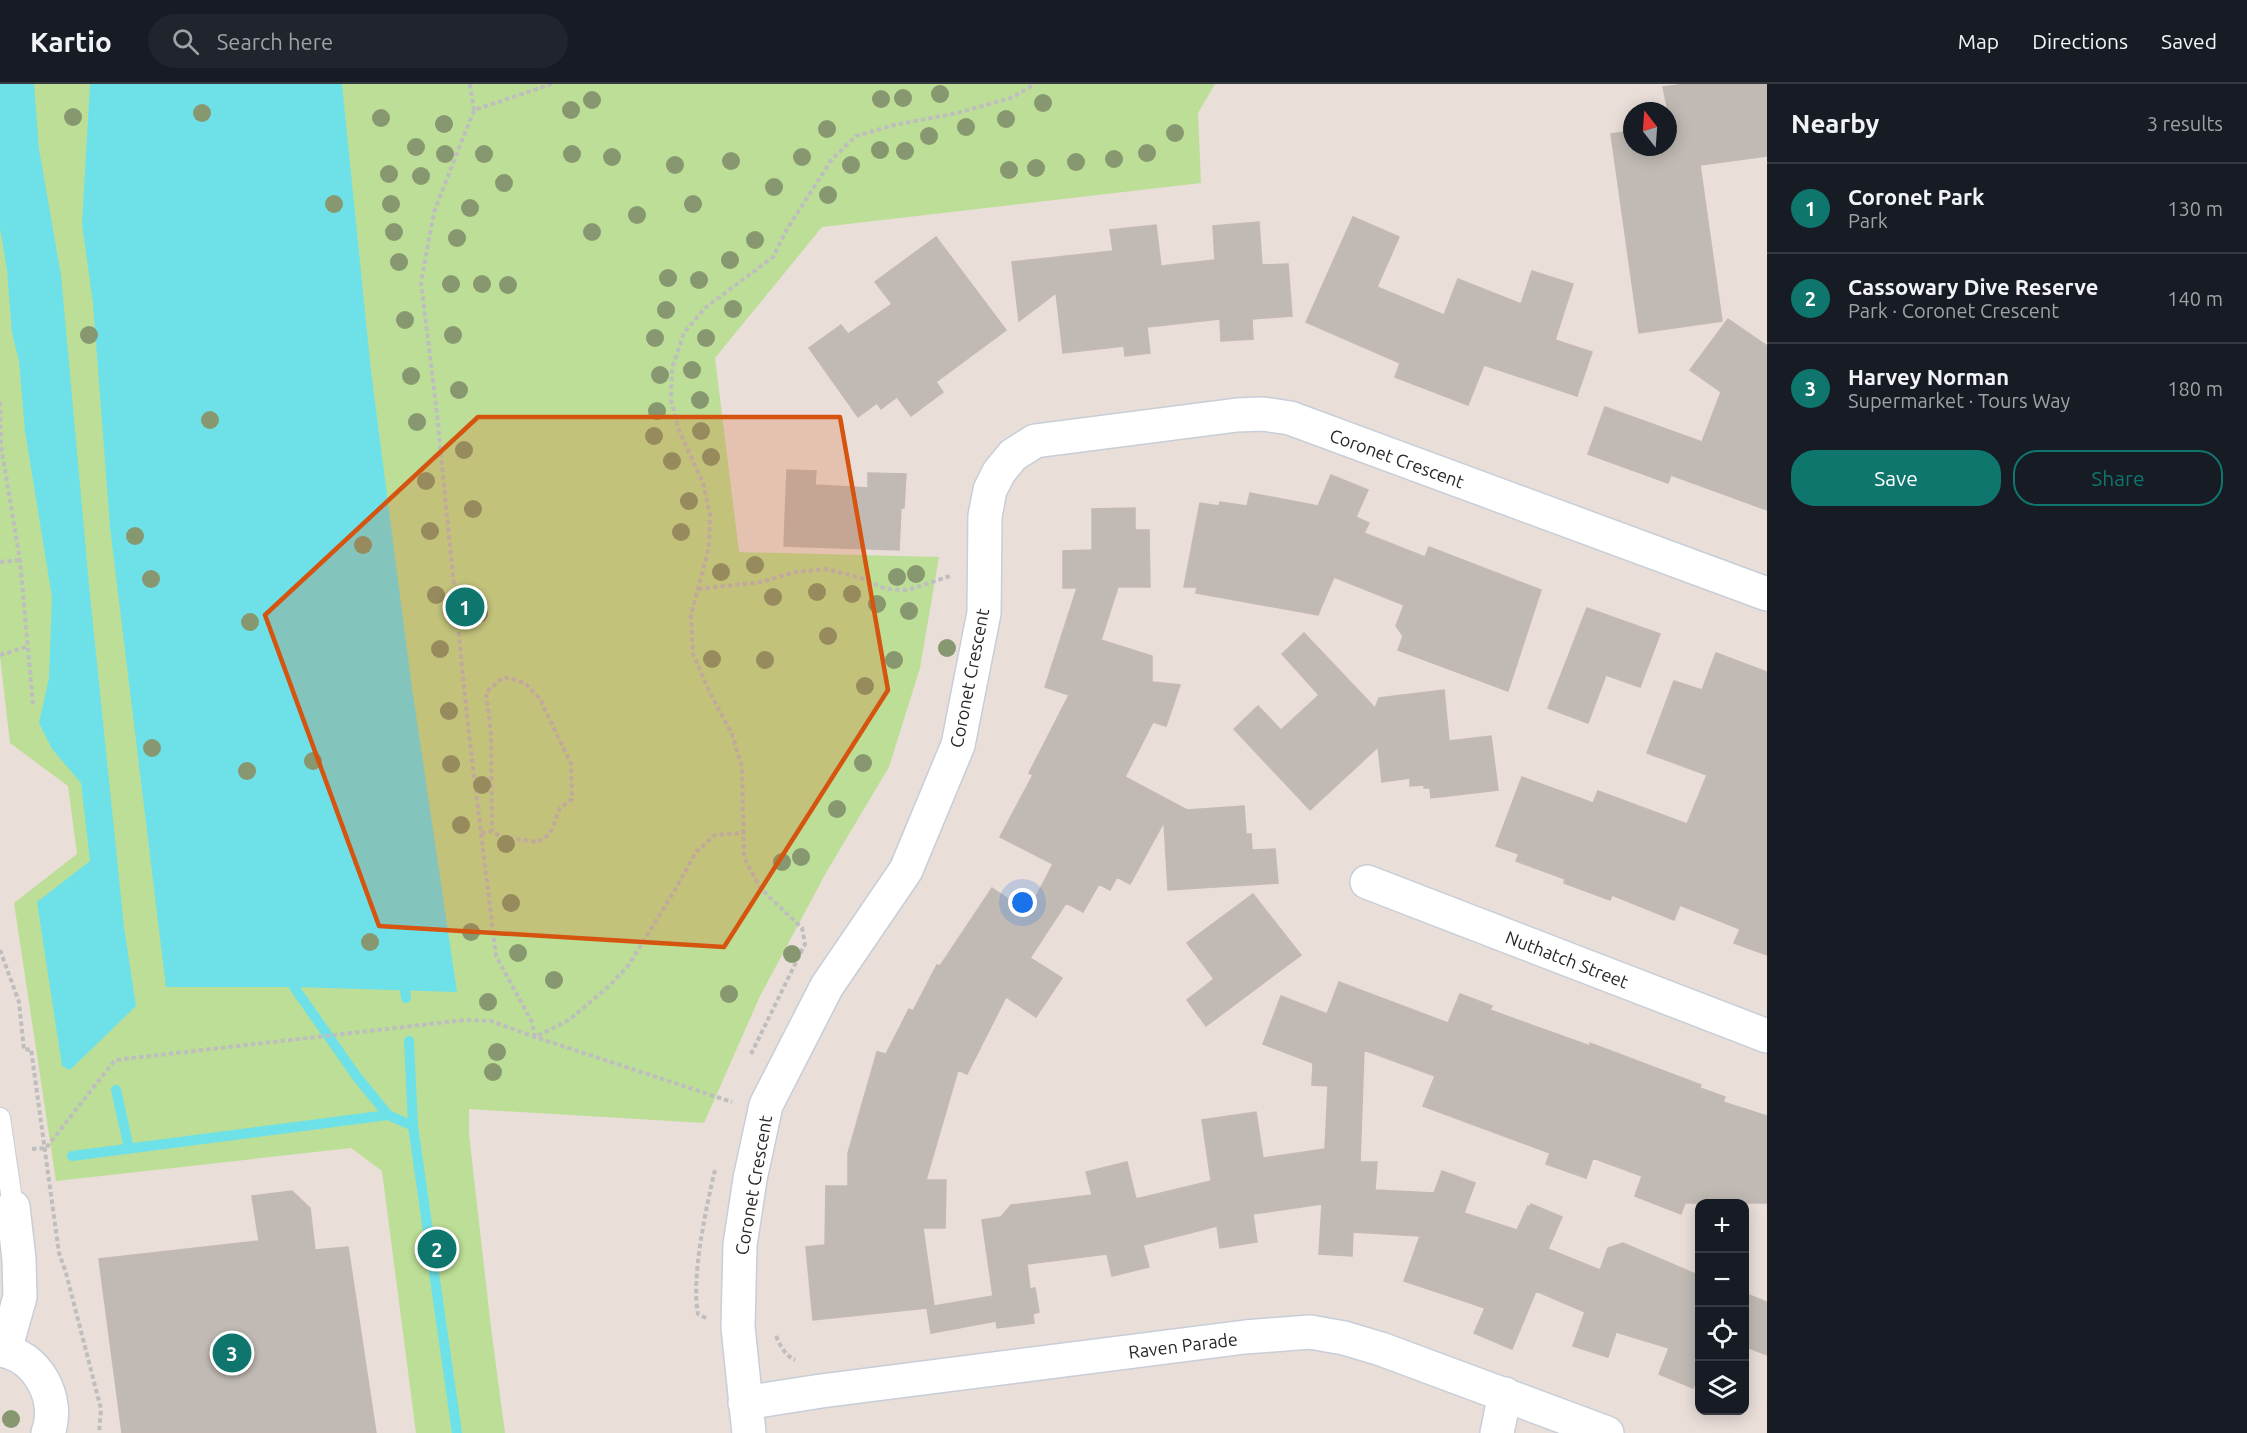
<!DOCTYPE html>
<meta charset="utf-8">
<style>
body{margin:0;font-family:Ubuntu,sans-serif;background:#20242c;color:#f1f3f6}
.controls{position:absolute;right:18px;bottom:18px;display:grid;overflow:hidden;border-radius:12px;box-shadow:0 3px 15px #0003}
.controls button{width:54px;height:54px;display:grid;place-items:center;padding:0;border:0;border-bottom:2px solid #363941;background:#171b24;color:#f1f3f6;font:30px sans-serif}
.compass{position:absolute;left:1623px;top:18px;width:54px;height:54px;border-radius:50%;background:#171b24;box-shadow:0 3px 15px #0003;rotate:343deg}
.you{position:absolute;left:1023px;top:819px;width:21px;height:21px;margin:-15px;border:4px solid #fff;border-radius:50%;background:#1a73e8;box-shadow:0 0 0 9px #1a73e833}
.badge{display:grid;place-items:center;width:39px;height:39px;border-radius:50%;background:#0f766e;color:#fff;font-size:20px;font-weight:700}
.pin{position:absolute;translate:-50% -50%;border:3px solid #fff;box-shadow:0 2px 6px #0006}
.list{margin:0;padding:0;list-style:none}
h2{display:flex;justify-content:space-between;align-items:center;height:78px;margin:0;padding:0 24px;font-size:26px}
h2 small{font-size:20px;font-weight:400;color:#9ea1a6}
.list li{display:grid;grid-template-columns:39px 1fr auto;gap:18px;align-items:center;box-sizing:border-box;height:90px;padding:0 24px;border-top:2px solid #363941}
.list b{display:block;font-size:22px;white-space:nowrap}
.list p{margin:0;font-size:20px;white-space:nowrap;color:#9ea1a6}
.list em{font-size:20px;font-style:normal;color:#9ea1a6}
.actions{display:flex;gap:12px;padding:18px 24px}
.actions a{flex:1;padding:14px 0;border:2px solid #0f766e;border-radius:24px;text-align:center;font-size:21px;color:#0f766e}
.actions .main{background:#0f766e;color:#fff}
.icon{flex:none;width:33px;height:33px;fill:none;stroke:currentColor;stroke-width:2;stroke-linecap:round;stroke-linejoin:round}
.map{position:relative;flex:none;width:1767px;height:1349px;overflow:hidden}
header{display:flex;align-items:center;gap:36px;box-sizing:border-box;height:84px;padding:0 30px;background:#171b24;border-bottom:2px solid #363941}
header strong{font-size:28px}
nav{display:flex;gap:33px;margin-inline-start:auto;font-size:21px}
.search{width:420px;height:54px;background:#20242c;display:flex;align-items:center;gap:15px;box-sizing:border-box;padding:0 21px;border-radius:33px;color:#9ea1a6;font-size:22px}
main{display:flex}
aside{flex:1;background:#171b24}
.map>svg:first-child{display:block}
.green{fill:#bdde96}
.water{fill:#6ee1e8}
.lines{fill:none;stroke-linecap:round;stroke-linejoin:round}
.stream{stroke:#6ee1e8;stroke-width:10}
.building{fill:#c1bab4;stroke:#c4bab2;stroke-width:1.5}
.lane-casing{stroke:#c7ced8;stroke-width:22}
.street-casing{stroke:#c7ced8;stroke-width:36}
.path{stroke:#bebebe;stroke-width:4;stroke-dasharray:4.5 3;stroke-linecap:butt}
.lane{stroke:#fff;stroke-width:20}
.street{stroke:#fff;stroke-width:33}
.tree{fill:#879871}
.marked{fill:#d5540f;fill-opacity:0.2;stroke:#d5540f;stroke-width:4.5;stroke-linejoin:round}
.labels{text-anchor:middle;dominant-baseline:central;stroke-width:6;stroke-linejoin:round;paint-order:stroke}
.street-label{font-size:18px;fill:#272727;stroke:#fff}
</style>
<header>
<strong>Kartio</strong>
<div class="search"><svg class="icon" aria-label="search" viewBox="0 0 24 24"><circle cx="10" cy="10" r="6"/><path d="M15 15l6 6"/></svg>Search here</div>
<nav><a>Map</a><a>Directions</a><a>Saved</a></nav>
</header>
<main>
<div class="map">
<svg width="1767" height="1349" viewBox="0 0 1767 1349">
<rect width="100%" height="100%" fill="#e9ded8"/>
<path class="green" d="M0 0H1215L1198 29 1201 99 822 143 715 274 739 468 939 473 920 584 889 683 827 787 760 912 704 1039 469 1025V1050L491 1244 505 1349H416L382 1087 351 1064 56 1097 14 819 77 770 68 702 10 659 0 572Z"/>
<g class="water">
<path d="M0 0H34L39 65 61 191 89 501 124 843 136 922 70 986 62 982 37 818 90 777 81 699 52 665 39 639 49 594 52 513 25 347 19 277 12 249 7 186 0 144Z"/>
<path d="M90 0H342L371 287 411 597 457 908 294 903H166L110 443 93 219 82 140Z"/>
</g>
<g class="lines">
<g class="stream">
<path d="M294 903 357 993 388 1031"/>
<path d="M405 906 406 914"/>
<path d="M409 957 413 1042"/>
<path d="M116 1006 129 1064"/>
<path d="M72 1072 388 1031 413 1042 457 1349"/>
</g>
</g>
<g class="building">
<path d="M1686 0H1767V72L1700 81 1722 237 1639 249 1611 50 1632 47V63H1668V27L1663 3Z"/>
<path d="M1353 133 1399 153 1377 203 1444 231 1458 195 1521 220 1532 187 1573 200 1555 256 1592 268 1577 312 1484 281 1468 321 1395 293 1400 279 1306 238Z"/>
<path d="M1259 138 1262 181 1288 180 1292 232 1252 235 1253 255 1221 257 1220 235 1147 243 1150 269 1125 272 1124 262 1063 269 1056 209 1019 237 1012 178 1113 167 1110 146 1156 141 1161 182 1215 176 1213 142Z"/>
<path d="M936 153 1006 246 936 298 943 308 911 332 897 313 881 325 877 319 858 333 809 264 841 241 848 250 892 220 875 198Z"/>
<path d="M1728 235 1767 262V426L1671 391 1668 399 1588 370 1605 323 1702 358 1721 308 1690 286Z"/>
<path d="M787 386 816 387 815 401 868 404V389L906 390 904 424H901L899 466 784 462Z"/>
<path d="M1331 391 1368 406 1356 433 1369 439 1364 449 1425 473 1429 463 1541 506 1508 607 1398 566 1403 552 1396 542 1404 521 1334 493 1318 531 1196 509 1197 503H1184L1200 419 1219 422 1220 418 1247 422 1250 409 1318 422Z"/>
<path d="M1135 424V446H1149L1150 503H1118L1101 556 1152 572V598L1180 601 1166 642 1153 638 1125 693 1187 726 1244 722 1246 750H1251L1252 766 1275 765 1278 799 1168 806 1164 738 1130 800 1117 793 1110 806 1099 800 1083 828 1066 819 1030 874 1062 894 1036 933 1006 913 967 990 958 986 926 1096H946L945 1144H923L934 1222 993 1212 982 1136 1001 1133 1011 1121 1092 1111 1086 1088 1127 1078 1136 1115 1211 1097 1202 1036 1256 1028 1263 1074 1325 1065 1328 1002 1312 1001 1313 979 1263 960 1281 912 1327 930 1339 898 1448 939 1460 910 1492 922 1490 926 1590 962V959L1611 967 1701 1001 1700 1004 1725 1013 1723 1018 1767 1032V1119H1685L1681 1130 1635 1112 1642 1092 1593 1074 1586 1094 1546 1080 1550 1069 1423 1022 1435 992 1364 966 1360 1078H1377L1375 1106 1434 1109 1442 1087 1475 1099 1464 1129 1517 1146 1528 1122 1530 1123 1531 1120 1562 1133 1548 1165 1600 1186 1608 1164 1623 1159 1700 1192V1287L1693 1304 1659 1290 1669 1264 1616 1248 1608 1273 1573 1262 1585 1228 1536 1207 1512 1265 1474 1249 1485 1224 1404 1197 1420 1152 1353 1148 1352 1172 1319 1170 1322 1120 1253 1130 1257 1158 1220 1164 1217 1142 1143 1161 1149 1183 1112 1192 1107 1170 1027 1180 1030 1205 1035 1204 1039 1228 1033 1230 1034 1239 997 1244 996 1237 931 1249 927 1224 813 1236 806 1163 825 1161 826 1102H848V1069L877 968 886 970 909 925 913 927 937 881 940 882 992 804 1028 828 1053 780 1000 753 1033 691 1029 689 1069 611 1045 603 1077 504H1063V467L1092 466V425Z"/>
<path d="M1587 524 1660 550 1640 603 1606 591 1588 639 1548 624Z"/>
<path d="M1304 549 1375 624 1379 614 1444 606 1449 657 1491 652 1498 706 1431 714 1430 704H1424V701L1410 702V694L1382 698 1378 663 1310 726 1234 645 1258 622 1281 646 1319 611 1282 570Z"/>
<path d="M1716 569 1767 588V871L1734 859 1740 845 1680 821 1674 836 1612 811 1610 816 1564 799 1565 795 1516 777 1519 770 1496 762 1522 693 1593 719 1598 707 1687 740 1707 691 1647 669 1674 597 1702 606Z"/>
<path d="M1253 810 1301 871 1206 942 1187 916 1214 895 1187 859Z"/>
<path d="M292 1107 310 1124 315 1166 348 1163 376 1349H122L99 1175 259 1157 252 1112Z"/>
<path d="M1744 1209 1767 1218V1271L1744 1262Z"/>
</g>
<g class="lines">
<defs>
<path id="lane" d="M0 1034 13 1123"/>
<g id="street">
<path d="M1367 798 1767 952"/>
<path d="M0 1266C37 1271 61 1315 48 1349"/>
<path d="M5 1266 20 1213 19 1175 13 1123"/>
<path d="M745 1319 821 1307 1245 1253 1310 1248 1344 1254 1381 1265 1607 1349"/>
<path d="M749 1349 738 1243 740 1161 750 1095 766 1021 827 902 906 786 958 661 984 529 985 432 990 406 999 388 1013 371 1035 357 1237 331 1263 330 1290 334 1767 510"/>
<path d="M1497 1349 1505 1310"/>
</g>
</defs>
<use href="#lane" class="lane-casing"/>
<use href="#street" class="street-casing"/>
<g class="path">
<path d="M470 0 474 26"/>
<path d="M552 0 474 26 434 128 421 198 436 321 468 642 496 872 532 938 535 953 569 936 608 903 628 882 675 806 696 768 715 751 743 749"/>
<path d="M0 318 1 362 20 476 33 621"/>
<path d="M0 478 20 476"/>
<path d="M698 505 761 498 795 488 825 485 861 494 886 505 908 506 950 492"/>
<path d="M0 571 26 563"/>
<path d="M481 749 492 747 501 753 538 758 550 750 560 724 572 715 571 680 540 615 525 599 504 593 486 608 491 650 492 747"/>
<path d="M0 866 19 918 24 966 31 965 59 1169 66 1189 101 1325 99 1349"/>
<path d="M751 970 805 860 802 844 760 804 744 773 742 683 732 650 710 609 693 570 691 531 709 463 710 431 703 399 678 344 671 316 672 284 684 249 705 224 773 173 787 145 832 75 856 52 894 41 957 29 1011 14 1035 0"/>
<path d="M32 1065 46 1064 115 976 465 936 491 937 535 953 732 1018"/>
<path d="M706 1234 698 1230C691 1193 706 1124 715 1086"/>
<path d="M776 1252C781 1263 785 1271 795 1276"/>
</g>
<use href="#lane" class="lane"/>
<use href="#street" class="street"/>
</g>
<g class="tree">
<circle cx="940" cy="10" r="9"/>
<circle cx="903" cy="14" r="9"/>
<circle cx="881" cy="15" r="9"/>
<circle cx="592" cy="16" r="9"/>
<circle cx="1043" cy="19" r="9"/>
<circle cx="571" cy="26" r="9"/>
<circle cx="202" cy="29" r="9"/>
<circle cx="73" cy="33" r="9"/>
<circle cx="381" cy="34" r="9"/>
<circle cx="1006" cy="35" r="9"/>
<circle cx="444" cy="40" r="9"/>
<circle cx="966" cy="43" r="9"/>
<circle cx="827" cy="45" r="9"/>
<circle cx="1175" cy="49" r="9"/>
<circle cx="929" cy="52" r="9"/>
<circle cx="416" cy="63" r="9"/>
<circle cx="880" cy="66" r="9"/>
<circle cx="905" cy="67" r="9"/>
<circle cx="1147" cy="69" r="9"/>
<circle cx="445" cy="70" r="9"/>
<circle cx="484" cy="70" r="9"/>
<circle cx="572" cy="70" r="9"/>
<circle cx="612" cy="73" r="9"/>
<circle cx="802" cy="73" r="9"/>
<circle cx="1114" cy="75" r="9"/>
<circle cx="731" cy="77" r="9"/>
<circle cx="1076" cy="78" r="9"/>
<circle cx="675" cy="81" r="9"/>
<circle cx="851" cy="81" r="9"/>
<circle cx="1036" cy="84" r="9"/>
<circle cx="1009" cy="86" r="9"/>
<circle cx="389" cy="90" r="9"/>
<circle cx="421" cy="92" r="9"/>
<circle cx="504" cy="99" r="9"/>
<circle cx="774" cy="103" r="9"/>
<circle cx="828" cy="111" r="9"/>
<circle cx="334" cy="120" r="9"/>
<circle cx="391" cy="120" r="9"/>
<circle cx="693" cy="120" r="9"/>
<circle cx="470" cy="124" r="9"/>
<circle cx="637" cy="131" r="9"/>
<circle cx="394" cy="148" r="9"/>
<circle cx="592" cy="148" r="9"/>
<circle cx="457" cy="154" r="9"/>
<circle cx="755" cy="156" r="9"/>
<circle cx="730" cy="176" r="9"/>
<circle cx="399" cy="178" r="9"/>
<circle cx="668" cy="194" r="9"/>
<circle cx="699" cy="196" r="9"/>
<circle cx="451" cy="200" r="9"/>
<circle cx="482" cy="200" r="9"/>
<circle cx="508" cy="201" r="9"/>
<circle cx="733" cy="225" r="9"/>
<circle cx="666" cy="226" r="9"/>
<circle cx="405" cy="236" r="9"/>
<circle cx="89" cy="251" r="9"/>
<circle cx="453" cy="251" r="9"/>
<circle cx="655" cy="254" r="9"/>
<circle cx="706" cy="254" r="9"/>
<circle cx="692" cy="286" r="9"/>
<circle cx="660" cy="291" r="9"/>
<circle cx="411" cy="292" r="9"/>
<circle cx="459" cy="306" r="9"/>
<circle cx="700" cy="316" r="9"/>
<circle cx="657" cy="327" r="9"/>
<circle cx="210" cy="336" r="9"/>
<circle cx="417" cy="338" r="9"/>
<circle cx="701" cy="347" r="9"/>
<circle cx="654" cy="352" r="9"/>
<circle cx="464" cy="366" r="9"/>
<circle cx="711" cy="373" r="9"/>
<circle cx="672" cy="377" r="9"/>
<circle cx="426" cy="397" r="9"/>
<circle cx="689" cy="417" r="9"/>
<circle cx="473" cy="425" r="9"/>
<circle cx="430" cy="447" r="9"/>
<circle cx="681" cy="448" r="9"/>
<circle cx="135" cy="452" r="9"/>
<circle cx="363" cy="461" r="9"/>
<circle cx="755" cy="481" r="9"/>
<circle cx="721" cy="488" r="9"/>
<circle cx="916" cy="490" r="9"/>
<circle cx="897" cy="493" r="9"/>
<circle cx="151" cy="495" r="9"/>
<circle cx="817" cy="508" r="9"/>
<circle cx="852" cy="510" r="9"/>
<circle cx="436" cy="511" r="9"/>
<circle cx="773" cy="513" r="9"/>
<circle cx="877" cy="520" r="9"/>
<circle cx="909" cy="527" r="9"/>
<circle cx="479" cy="530" r="9"/>
<circle cx="250" cy="538" r="9"/>
<circle cx="828" cy="552" r="9"/>
<circle cx="947" cy="564" r="9"/>
<circle cx="440" cy="565" r="9"/>
<circle cx="712" cy="575" r="9"/>
<circle cx="765" cy="576" r="9"/>
<circle cx="894" cy="576" r="9"/>
<circle cx="865" cy="602" r="9"/>
<circle cx="449" cy="627" r="9"/>
<circle cx="152" cy="664" r="9"/>
<circle cx="313" cy="677" r="9"/>
<circle cx="863" cy="679" r="9"/>
<circle cx="451" cy="680" r="9"/>
<circle cx="247" cy="687" r="9"/>
<circle cx="482" cy="701" r="9"/>
<circle cx="837" cy="725" r="9"/>
<circle cx="461" cy="741" r="9"/>
<circle cx="506" cy="760" r="9"/>
<circle cx="801" cy="773" r="9"/>
<circle cx="782" cy="778" r="9"/>
<circle cx="511" cy="819" r="9"/>
<circle cx="471" cy="848" r="9"/>
<circle cx="370" cy="858" r="9"/>
<circle cx="518" cy="869" r="9"/>
<circle cx="792" cy="870" r="9"/>
<circle cx="554" cy="896" r="9"/>
<circle cx="729" cy="910" r="9"/>
<circle cx="488" cy="918" r="9"/>
<circle cx="497" cy="968" r="9"/>
<circle cx="493" cy="988" r="9"/>
<circle cx="11" cy="1335" r="9"/>
</g>
<path class="marked" d="M478 333H840L888 606 724 863 379 842 265 531Z"/>
<g class="labels">
<g class="street-label">
<text transform="translate(1397 374) rotate(20)">Coronet Crescent</text>
<text transform="translate(969 594) rotate(-79)">Coronet Crescent</text>
<text transform="translate(1567 875) rotate(21)">Nuthatch Street</text>
<text transform="translate(753 1101) rotate(-80)">Coronet Crescent</text>
<text transform="translate(1183 1261) rotate(-7)">Raven Parade</text>
</g>
</g>
</svg>
<div class="controls">
<button>+</button>
<button>−</button>
<button><svg class="icon" aria-label="locate" viewBox="0 0 24 24"><circle cx="12" cy="12" r="6"/><path d="M12 2v4M12 18v4M2 12h4M18 12h4"/></svg></button>
<button><svg class="icon" aria-label="layers" viewBox="0 0 24 24"><path d="M12 4l9 5-9 5-9-5zM3 14l9 5 9-5"/></svg></button>
</div>
<svg class="compass" viewBox="-18 -18 36 36"><path d="M0-13l5 13h-10z" fill="#e53935"/><path d="M0 13l5-13h-10z" fill="#9ea1a6"/></svg>
<div class="you"></div>
<div class="pin badge" style="left:465px;top:523px">1</div>
<div class="pin badge" style="left:437px;top:1165px">2</div>
<div class="pin badge" style="left:232px;top:1269px">3</div>
</div>
<aside>
<h2>Nearby<small>3 results</small></h2>
<ul class="list">
<li><span class="badge">1</span><div><b>Coronet Park</b><p>Park</p></div><em>130 m</em></li>
<li><span class="badge">2</span><div><b>Cassowary Dive Reserve</b><p>Park · Coronet Crescent</p></div><em>140 m</em></li>
<li><span class="badge">3</span><div><b>Harvey Norman</b><p>Supermarket · Tours Way</p></div><em>180 m</em></li>
</ul>
<div class="actions"><a class="main">Save</a><a>Share</a></div>
</aside>
</main>
